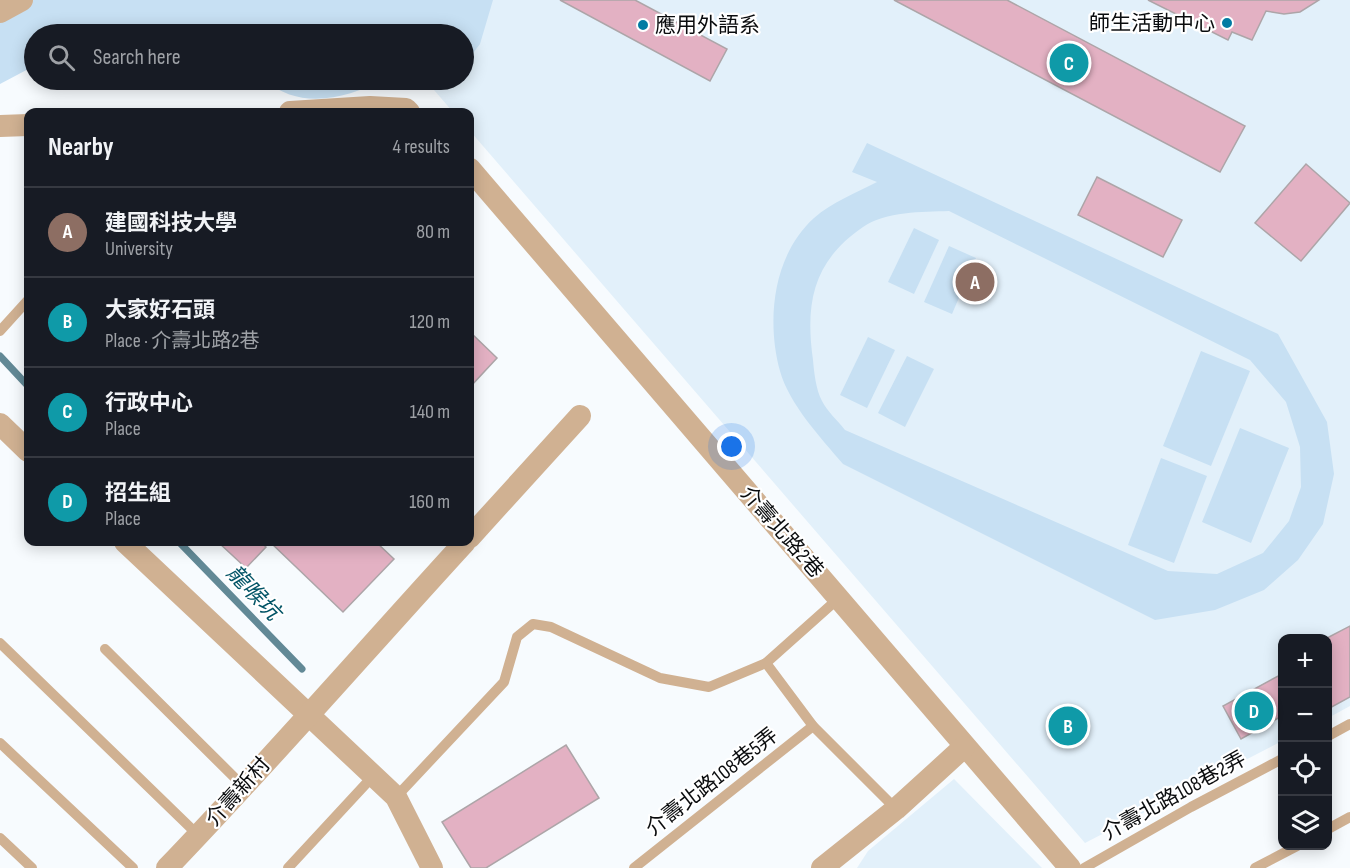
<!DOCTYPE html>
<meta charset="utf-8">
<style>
body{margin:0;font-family:"Sofia Sans Condensed","Noto Sans TC",sans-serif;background:#20242c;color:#f1f3f6}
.controls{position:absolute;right:18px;bottom:18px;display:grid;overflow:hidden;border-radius:12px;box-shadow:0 3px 15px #0003}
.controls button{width:54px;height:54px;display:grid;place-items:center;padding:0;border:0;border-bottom:2px solid #363941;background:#171b24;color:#f1f3f6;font:30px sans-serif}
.you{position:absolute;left:732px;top:447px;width:21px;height:21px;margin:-15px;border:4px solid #fff;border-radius:50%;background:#1a73e8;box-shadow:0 0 0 9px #1a73e833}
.badge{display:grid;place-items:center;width:39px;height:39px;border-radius:50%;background:#8c9099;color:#fff;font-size:20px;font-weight:700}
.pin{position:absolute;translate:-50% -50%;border:3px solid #fff;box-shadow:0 2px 6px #0006}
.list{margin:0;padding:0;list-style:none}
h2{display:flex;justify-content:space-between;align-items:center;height:78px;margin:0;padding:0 24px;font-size:26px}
h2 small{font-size:20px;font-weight:400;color:#9ea1a6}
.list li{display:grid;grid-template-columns:39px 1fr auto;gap:18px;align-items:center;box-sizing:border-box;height:90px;padding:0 24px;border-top:2px solid #363941}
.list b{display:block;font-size:22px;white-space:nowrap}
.list p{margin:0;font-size:20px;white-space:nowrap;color:#9ea1a6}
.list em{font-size:20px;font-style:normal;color:#9ea1a6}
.icon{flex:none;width:33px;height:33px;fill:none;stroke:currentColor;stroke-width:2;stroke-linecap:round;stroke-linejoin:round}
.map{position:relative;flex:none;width:1350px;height:868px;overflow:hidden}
.search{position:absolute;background:#171b24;box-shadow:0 3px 15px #0003;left:24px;top:24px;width:450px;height:66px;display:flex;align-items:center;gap:15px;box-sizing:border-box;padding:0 21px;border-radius:33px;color:#9ea1a6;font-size:22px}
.panel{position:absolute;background:#171b24;box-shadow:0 3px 15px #0003;left:24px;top:108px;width:450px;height:438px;border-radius:12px}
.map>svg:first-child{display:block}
.built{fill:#e2f0fa}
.green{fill:#c7e0f3;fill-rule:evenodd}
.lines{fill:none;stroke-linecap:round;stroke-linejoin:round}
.stream{stroke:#628996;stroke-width:7}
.building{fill:#e3b1c3;stroke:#ada5a8;stroke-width:1.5}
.service{stroke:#d0b192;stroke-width:10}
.minor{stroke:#d0b192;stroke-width:22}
.poi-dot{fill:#027ba3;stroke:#fff;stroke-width:2}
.labels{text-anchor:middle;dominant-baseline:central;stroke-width:4.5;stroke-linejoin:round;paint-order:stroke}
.poi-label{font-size:21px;fill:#0a0c0e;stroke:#fff;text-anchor:end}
.street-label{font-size:21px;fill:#0a0c0e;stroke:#fff}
.water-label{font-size:22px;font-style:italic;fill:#025466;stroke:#fff}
</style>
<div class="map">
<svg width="1350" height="868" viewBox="0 0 1350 868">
<rect width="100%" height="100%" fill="#f7fbfe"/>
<g class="built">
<path d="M446 0H1350V706L1328 718V638H1282V741L1085 843 470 131V112H453L434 90 435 80H464V34Z"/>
<path d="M954 779 1042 868H857L868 851Z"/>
</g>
<g class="green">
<path d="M0 0H493L480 44 464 65V34H182L153 30 135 34H34V66L0 84Z"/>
<path d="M265 80H384C346 98 300 111 265 80Z"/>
<path d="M867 143 1278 334 1327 422 1334 474 1323 524 1298 560 1264 590 1215 610 1155 620 843 464C821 438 789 404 780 371 766 320 773 255 814 218 832 202 856 193 877 182L852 172ZM949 211 1250 360 1286 402 1300 447 1301 487 1289 521 1263 553 1217 574 1168 571 845 430C838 421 827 411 822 401 816 390 814 372 813 360 805 303 813 261 863 227 886 211 922 212 949 211Z"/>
<path d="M914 228 939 240 914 294 888 282Z"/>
<path d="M949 246 976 258 952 314 924 302Z"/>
<path d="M868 337 895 350 867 408 840 395Z"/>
<path d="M1201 351 1250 371 1211 466 1163 446Z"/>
<path d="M907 356 934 369 905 427 878 413Z"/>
<path d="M1240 428 1289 448 1251 543 1202 522Z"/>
<path d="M1161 458 1207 476 1174 563 1128 545Z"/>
</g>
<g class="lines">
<g class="stream">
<path d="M0 356 28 386"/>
<path d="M179 542 302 669"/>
</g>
</g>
<g class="building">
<path d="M560 0H635L727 49 710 81Z"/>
<path d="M894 0H1007L1245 126 1220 172Z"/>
<path d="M1148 0H1319L1300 12 1284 14 1266 11 1252 40 1232 32 1228 40Z"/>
<path d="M1306 164 1350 203 1301 261 1255 223Z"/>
<path d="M1097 177 1182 220 1163 257 1078 215Z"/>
<path d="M470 332 497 358 470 387Z"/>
<path d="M218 542H260L266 547 246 568Z"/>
<path d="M270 542H376L394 559 343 612Z"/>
<path d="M1350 626V697L1328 709 1327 638Z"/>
<path d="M1280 675 1282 680V716L1241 739 1223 706Z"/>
<path d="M566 745 599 798 486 868H471L442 822Z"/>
</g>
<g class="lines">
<g class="service">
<path d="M0 331 28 300"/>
<path d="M0 643 198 835"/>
<path d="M105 649 244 787"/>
<path d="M766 663 813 726 896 809"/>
<path d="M1328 736 1350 724"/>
<path d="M0 743 133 868"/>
<path d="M396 797 504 682 517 637 533 624 551 627 660 678 709 687 766 663 840 597"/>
<path d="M1328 829 1350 817"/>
<path d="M0 838 32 868"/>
<path d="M288 868 375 774"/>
<path d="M634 868 813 726"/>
<path d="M1084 868 1191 807 1282 759"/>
<path d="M1255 868 1297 846"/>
</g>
<g class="minor">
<path d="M0 12 22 0"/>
<path d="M290 112 370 107 406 109 409 112"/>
<path d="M0 126 28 125"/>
<path d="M470 169 1070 868"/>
<path d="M0 424 28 451"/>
<path d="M470 537 580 416"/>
<path d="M125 542 396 797 432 868"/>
<path d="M167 868C269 762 366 650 465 542"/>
<path d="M822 868 896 809 964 747"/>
</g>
</g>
<g class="poi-dot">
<circle cx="1227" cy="23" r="6"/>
<circle cx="643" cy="25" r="6"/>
</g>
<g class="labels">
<g class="poi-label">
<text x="1215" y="23">師生活動中心</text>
<text x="655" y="25" text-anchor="start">應用外語系</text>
</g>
<g class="street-label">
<text transform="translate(782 532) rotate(49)">介壽北路2巷</text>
<text transform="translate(712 782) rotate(-38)">介壽北路108巷5弄</text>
<text transform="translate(238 792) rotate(-48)">介壽新村</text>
<text transform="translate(1174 796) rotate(-29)">介壽北路108巷2弄</text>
</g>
<g class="water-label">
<text transform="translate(253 593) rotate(46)">龍喉坑</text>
</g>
</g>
</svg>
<div class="controls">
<button>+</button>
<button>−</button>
<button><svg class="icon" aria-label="locate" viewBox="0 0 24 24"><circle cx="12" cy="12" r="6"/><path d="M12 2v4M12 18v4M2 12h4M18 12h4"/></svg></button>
<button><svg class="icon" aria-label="layers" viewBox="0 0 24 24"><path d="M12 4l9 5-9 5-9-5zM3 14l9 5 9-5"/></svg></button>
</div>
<div class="you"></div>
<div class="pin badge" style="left:975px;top:282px;background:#8d6e63">A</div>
<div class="pin badge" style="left:1068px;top:726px;background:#0f9aa8">B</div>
<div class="pin badge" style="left:1069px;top:63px;background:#0f9aa8">C</div>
<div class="pin badge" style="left:1254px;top:711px;background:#0f9aa8">D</div>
<div class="search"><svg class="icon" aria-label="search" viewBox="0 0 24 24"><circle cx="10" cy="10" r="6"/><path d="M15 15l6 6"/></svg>Search here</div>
<section class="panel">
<h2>Nearby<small>4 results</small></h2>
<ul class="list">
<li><span class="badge" style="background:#8d6e63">A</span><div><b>建國科技大學</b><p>University</p></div><em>80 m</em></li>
<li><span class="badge" style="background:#0f9aa8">B</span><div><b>大家好石頭</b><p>Place · 介壽北路2巷</p></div><em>120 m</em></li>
<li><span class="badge" style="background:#0f9aa8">C</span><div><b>行政中心</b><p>Place</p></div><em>140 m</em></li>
<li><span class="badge" style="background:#0f9aa8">D</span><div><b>招生組</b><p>Place</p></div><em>160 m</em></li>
</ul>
</section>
</div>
